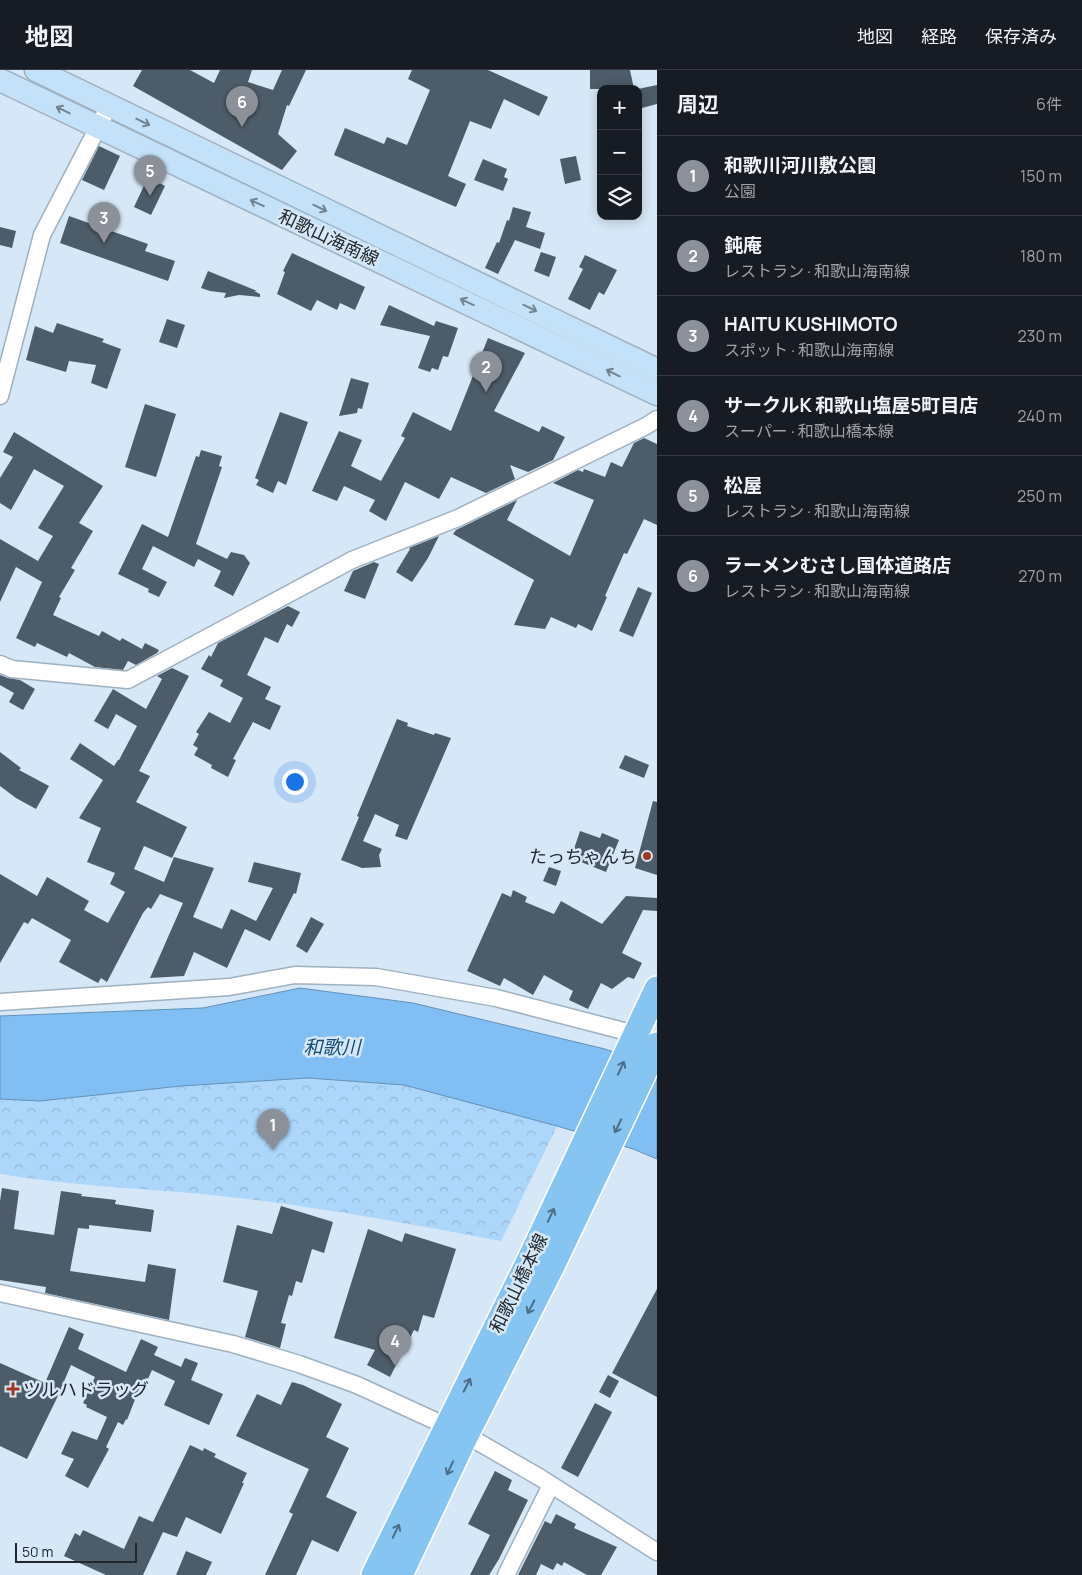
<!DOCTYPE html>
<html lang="ja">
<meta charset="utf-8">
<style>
body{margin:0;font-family:Manrope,"Noto Sans JP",sans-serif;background:#20242c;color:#f1f3f6}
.controls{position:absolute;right:15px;top:15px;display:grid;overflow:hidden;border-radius:10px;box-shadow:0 2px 12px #0003}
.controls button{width:45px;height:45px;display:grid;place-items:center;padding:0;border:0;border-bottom:1px solid #363941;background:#171b24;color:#f1f3f6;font:25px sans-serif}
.scale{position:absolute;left:15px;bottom:12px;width:122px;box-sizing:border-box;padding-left:5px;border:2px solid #20272c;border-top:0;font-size:14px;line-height:18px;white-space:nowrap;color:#20272c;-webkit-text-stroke:4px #d6e7f7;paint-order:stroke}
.you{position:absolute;left:294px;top:711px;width:18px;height:18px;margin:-12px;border:4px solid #fff;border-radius:50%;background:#1a73e8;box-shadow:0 0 0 8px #1a73e833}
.badge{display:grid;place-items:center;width:32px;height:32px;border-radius:50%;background:#8c9099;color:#fff;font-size:16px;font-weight:700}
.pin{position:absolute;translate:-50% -41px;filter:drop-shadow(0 1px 2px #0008)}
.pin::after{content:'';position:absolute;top:26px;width:18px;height:15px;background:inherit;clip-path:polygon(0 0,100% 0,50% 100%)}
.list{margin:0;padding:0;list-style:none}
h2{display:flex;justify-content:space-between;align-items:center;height:65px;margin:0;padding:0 20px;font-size:21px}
h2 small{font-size:16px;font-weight:400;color:#9ea1a6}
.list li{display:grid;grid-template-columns:32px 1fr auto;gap:15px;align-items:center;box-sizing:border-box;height:80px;padding:0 20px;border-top:1px solid #363941}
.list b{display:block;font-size:19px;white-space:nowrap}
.list p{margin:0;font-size:16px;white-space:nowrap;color:#9ea1a6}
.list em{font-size:16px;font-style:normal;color:#9ea1a6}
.icon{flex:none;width:28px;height:28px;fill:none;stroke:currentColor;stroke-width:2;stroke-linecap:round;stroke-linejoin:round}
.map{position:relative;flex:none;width:657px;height:1505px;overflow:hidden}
header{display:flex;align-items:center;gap:30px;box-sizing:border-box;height:70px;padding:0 25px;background:#171b24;border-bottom:1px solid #363941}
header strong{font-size:24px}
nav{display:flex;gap:28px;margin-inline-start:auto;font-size:18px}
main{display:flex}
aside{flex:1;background:#171b24}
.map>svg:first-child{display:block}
.park{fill:url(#park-crowns)}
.water{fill:#80bef3;stroke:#6391b7}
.building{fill:#4d5c69}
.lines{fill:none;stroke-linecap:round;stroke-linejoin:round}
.minor-casing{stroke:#9fb0bf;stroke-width:19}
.secondary-casing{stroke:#9fb0bf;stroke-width:25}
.primary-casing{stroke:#fff;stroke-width:28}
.minor{stroke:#fff;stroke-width:16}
.secondary{stroke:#c3e1f8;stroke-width:22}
.primary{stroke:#86c4f1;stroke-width:25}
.oneway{stroke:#728492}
.oneway2{stroke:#4e6e85}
.poi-dot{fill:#a0381d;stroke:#d6e7f7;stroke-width:2}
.labels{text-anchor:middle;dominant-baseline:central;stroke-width:5;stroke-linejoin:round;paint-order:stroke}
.street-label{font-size:18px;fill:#20272c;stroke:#d6e7f7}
.poi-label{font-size:18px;fill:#20272c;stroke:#d6e7f7;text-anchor:end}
.water-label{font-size:19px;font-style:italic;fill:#124d78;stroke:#d6e7f7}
</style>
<header>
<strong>地図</strong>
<nav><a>地図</a><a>経路</a><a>保存済み</a></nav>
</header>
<main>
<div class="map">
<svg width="657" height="1505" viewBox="0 0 657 1505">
<defs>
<pattern id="park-crowns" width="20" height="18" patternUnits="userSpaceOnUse" patternTransform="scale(1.25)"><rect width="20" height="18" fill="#add6fb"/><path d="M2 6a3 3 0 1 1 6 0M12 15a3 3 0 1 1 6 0" fill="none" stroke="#95b8d7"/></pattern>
</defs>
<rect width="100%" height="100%" fill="#d6e7f7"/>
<path class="park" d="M308 1008 404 1015 557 1056 501 1171C405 1153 309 1135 212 1125 141 1118 70 1116 0 1104V1029L40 1031 181 1016Z"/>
<path class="water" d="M300 918 413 933 605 979 657 997V1089L633 1079 557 1056 404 1015 308 1008 181 1016 40 1031 0 1029V946L203 938Z"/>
<g class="building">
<path d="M142 0H190L214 13 220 0H252L248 12 273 20 282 0H306L289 36 287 35 278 64 297 81 282 100 133 16Z"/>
<path d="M412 0H488L548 27 539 46 504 29 491 59 470 51 448 106 466 114 456 137 334 85 345 58 384 74 387 67 407 75 430 20 408 9Z"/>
<path d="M590 0H630L634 19H590Z"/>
<path d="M657 15V34L638 39V19Z"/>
<path d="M99 76 120 86 104 120 82 110Z"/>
<path d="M576 86 581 110 565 114 560 89Z"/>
<path d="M483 89 507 99 504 107 508 109 503 121 474 110Z"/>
<path d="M148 107 165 116 151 145 134 137Z"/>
<path d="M513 137 531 142 526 157 545 163 540 179 515 170 498 204 485 198 497 172 499 173 507 150 509 151Z"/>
<path d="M69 146 148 174 145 181 175 191 168 211 60 173Z"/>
<path d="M0 157 16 161 12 178 0 175Z"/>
<path d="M541 182 556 187 549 207 534 201Z"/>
<path d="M292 183 365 217 355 240 340 233 337 240 317 230 311 241 277 224 285 202 283 201Z"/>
<path d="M585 185 617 200 604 225 599 222 590 240 568 229 583 199 579 197Z"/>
<path d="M208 201 257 221H254L260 224V227L239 225 224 228 226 223 210 221 201 218Z"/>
<path d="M389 235 434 256 436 251 458 258 448 287 443 286 438 300 432 298 430 302 418 298 430 266 380 255Z"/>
<path d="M167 249 185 255 177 278 159 272Z"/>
<path d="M57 253 104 269 102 272 121 279 107 319 91 313 96 295 69 291 66 302 26 290 35 256 53 263Z"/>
<path d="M488 268 525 283 494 341 539 362 542 356 565 367 553 390 528 402 510 395 515 409 486 423 451 407 439 429 405 412 386 451 369 441 375 430 344 416 337 431 312 421 339 361 362 370 351 396 381 411 405 368 401 366 413 342 451 361Z"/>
<path d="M351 308 369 313 362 339 358 338 357 343 339 346Z"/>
<path d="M145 334 176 344 156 407 125 397Z"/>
<path d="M280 342 308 352 286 415 278 411 273 423 256 415 259 410 255 408Z"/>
<path d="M14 362 103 416 79 453 93 461 71 498 75 500 59 527 61 528 53 545 99 566 102 561 120 571 122 568 142 579 145 573 159 580 157 583 136 595 128 591 123 600 95 597 69 583 67 587 37 573 35 577 16 568 42 512 16 497 0 532V469L38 491 53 466 38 458 64 416 34 399 11 440 0 433V408L13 387 3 382Z"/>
<path d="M644 368 657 374V455L644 449 627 484 624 483 605 526 607 527 592 561 578 554 576 558 551 547 545 559 514 555 534 510 453 464 456 460 517 430 507 450 570 486 594 430 553 413 578 400 583 402 584 399 605 407 611 392 622 397 634 373Z"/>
<path d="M201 380 222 386 219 396 222 397 196 474 227 489 231 482 244 485 250 493 233 526 214 516 221 501 198 489 194 497 153 476 142 499 167 512 159 527 148 522 149 519 118 504 142 454 168 467 196 386 199 387Z"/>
<path d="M439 466 428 488 412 512 396 502 410 479 409 478Z"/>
<path d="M374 492 379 494 365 529 344 521 353 501Z"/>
<path d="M638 517 652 523 633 567 619 561Z"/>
<path d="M288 536 300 542 292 557 287 554 278 573 265 567 247 605 271 617 265 629 281 636 270 660 253 652 233 689 236 690 228 707 211 698 212 695 194 685 198 678 193 675 199 664 196 662 209 642 230 653 243 628 220 616 223 610 201 599 209 585 211 587 218 573Z"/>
<path d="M172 598 189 606 139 701 150 706 136 732 187 757 172 788 144 776 134 799 164 812 174 787 214 798 193 847 222 859 231 839 256 851 273 818 248 812 254 792 301 803 296 824 294 823 270 871 245 859 227 898 194 882 184 906 150 908 183 833 160 824 151 839 148 837 143 843 107 912 101 908 98 913 59 892 71 870 32 848 28 854 24 852 0 893V804L37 826 47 807 89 831 84 840 108 853 125 822 110 814 115 803 87 792 101 758 79 748 103 710 70 689 80 673 114 696 118 690H119L137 656 116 644 108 659 94 651 113 619 146 639 162 609 157 606Z"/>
<path d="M0 605 8 608 20 610 35 619 23 640 9 632 14 623 0 615Z"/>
<path d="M397 649 408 653 407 656 434 665 435 663 451 668 407 770 395 766 399 755 375 744 363 771 382 779 379 785 381 797 362 798 341 790 359 747 357 746Z"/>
<path d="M0 682 21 698 19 700 49 716 36 739 16 728 0 716Z"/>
<path d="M625 685 649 695 644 708 619 698Z"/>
<path d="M653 731 657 732V805L635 798Z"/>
<path d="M580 761 600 768 602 763 619 770 606 802 571 788Z"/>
<path d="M549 797 561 801 556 816 543 811Z"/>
<path d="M513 820 527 827 525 832 554 844 561 831 602 854 626 826 657 828V841L643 840 622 883 642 893 634 909 628 907 612 919 601 913 588 939 569 930 573 921 544 905 533 925 504 908 500 916 467 901 502 823 511 827Z"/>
<path d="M311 847 324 854 307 883 296 876Z"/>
<path d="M2 1118 19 1121 14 1159 54 1165 61 1121 82 1124 81 1126 116 1130 115 1134 154 1140 151 1162 89 1155V1159L78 1158 70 1201 145 1212 148 1194 176 1199 169 1250 45 1223 46 1217 0 1210V1131Z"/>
<path d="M281 1136 333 1152 324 1183 312 1179 302 1213 296 1211 292 1226 289 1225 281 1253 286 1254 280 1278 245 1267 258 1221 223 1212 237 1155 272 1164Z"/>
<path d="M368 1159 402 1172 405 1163 456 1179 434 1248 423 1245 418 1262 414 1260 390 1307 367 1295 375 1280 334 1268Z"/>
<path d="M657 1219V1327L612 1303Z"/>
<path d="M69 1257 84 1264 78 1279 126 1302 141 1269 158 1277 154 1285 181 1297 185 1288 198 1293 191 1310 223 1324 209 1355 164 1335 175 1311 152 1300 147 1311 143 1309 127 1350 126 1349 123 1355 118 1352 106 1377 109 1379 88 1418 65 1406 74 1389 61 1384 72 1361 97 1370 107 1347 86 1337 87 1335 83 1333 95 1307 71 1295 56 1330 27 1389 0 1376V1293L45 1313Z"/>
<path d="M608 1305 619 1311 610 1328 599 1322Z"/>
<path d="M292 1312 303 1315 342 1334 326 1367 349 1378 326 1427 357 1442 338 1482 312 1470 296 1505H265L293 1444 289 1442 309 1399 236 1366 257 1324 281 1335Z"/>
<path d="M595 1333 612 1342 578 1407 561 1398Z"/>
<path d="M190 1375 203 1381 204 1378 216 1384 214 1387 247 1403 242 1413H244L221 1464 186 1447 177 1467 163 1462 143 1505H106L64 1486 75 1463 80 1466 83 1460 124 1479 139 1446 153 1452Z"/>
<path d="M495 1401 512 1410 508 1420 528 1430 499 1489 489 1505H470L490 1465 468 1454Z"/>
<path d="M556 1444 576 1454 574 1458 617 1477 601 1505H587L564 1492 562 1496 557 1493 553 1500 541 1494 536 1505H518L545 1451 551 1454Z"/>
<path d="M186 1481 212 1492 206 1505H176Z"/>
</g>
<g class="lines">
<defs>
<g id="minor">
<path d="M0 326 42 165 109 36"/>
<path d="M0 594 12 599 128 610 352 490 458 448 646 356 657 349"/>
<path d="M0 932 229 917 295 905 376 907 496 928 643 966"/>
<path d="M0 1223 233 1274 299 1294 357 1315 466 1365 539 1407 657 1482"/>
<path d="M506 1505 551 1415"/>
</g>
<g id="secondary">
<path d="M36 0 657 300"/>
<path d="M0 10 657 324"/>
</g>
<g id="primary">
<path d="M374 1505 530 1189 657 919"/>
<path d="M400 1505 466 1365 553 1194 657 975"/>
</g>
</defs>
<use href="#minor" class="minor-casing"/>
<use href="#secondary" class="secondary-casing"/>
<use href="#primary" class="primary-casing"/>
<use href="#minor" class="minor"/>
<use href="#secondary" class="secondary"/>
<use href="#primary" class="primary"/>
</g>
<defs><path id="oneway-shaft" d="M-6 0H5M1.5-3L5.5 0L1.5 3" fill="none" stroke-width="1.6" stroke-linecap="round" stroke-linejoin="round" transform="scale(1.25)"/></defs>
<g class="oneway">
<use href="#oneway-shaft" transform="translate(63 40) rotate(-154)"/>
<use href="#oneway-shaft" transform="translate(143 52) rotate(26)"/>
<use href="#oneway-shaft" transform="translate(257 133) rotate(-155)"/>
<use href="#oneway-shaft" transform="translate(320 138) rotate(26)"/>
<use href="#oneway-shaft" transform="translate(467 232) rotate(-155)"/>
<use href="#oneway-shaft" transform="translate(530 238) rotate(26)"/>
<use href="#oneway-shaft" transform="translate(613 303) rotate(-154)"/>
</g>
<g class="oneway2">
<use href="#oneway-shaft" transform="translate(621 998) rotate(-65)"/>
<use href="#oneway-shaft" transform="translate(618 1056) rotate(115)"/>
<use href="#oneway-shaft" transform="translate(551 1145) rotate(-65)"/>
<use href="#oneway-shaft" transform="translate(531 1237) rotate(117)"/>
<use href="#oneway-shaft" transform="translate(467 1315) rotate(-63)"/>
<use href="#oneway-shaft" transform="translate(450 1398) rotate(115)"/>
<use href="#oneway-shaft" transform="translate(396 1461) rotate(-64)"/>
</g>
<g class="poi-dot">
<circle cx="647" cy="786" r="5"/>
<path d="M10.5 1311.5h5v5h5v5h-5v5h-5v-5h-5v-5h5z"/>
</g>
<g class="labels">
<g class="street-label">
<text transform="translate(329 167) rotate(25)">和歌山海南線</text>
<text transform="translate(518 1213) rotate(-64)">和歌山橋本線</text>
</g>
<g class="poi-label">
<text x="637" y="786">たっちゃんち</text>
<text x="23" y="1319" text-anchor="start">ツルハドラッグ</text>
</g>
<g class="water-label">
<text x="332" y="977">和歌川</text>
</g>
</g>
</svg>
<div class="controls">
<button>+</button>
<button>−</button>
<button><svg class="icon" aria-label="layers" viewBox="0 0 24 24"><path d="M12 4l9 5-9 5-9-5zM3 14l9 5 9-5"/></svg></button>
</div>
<div class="scale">50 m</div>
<div class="you"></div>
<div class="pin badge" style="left:273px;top:1080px">1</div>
<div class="pin badge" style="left:486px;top:322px">2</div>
<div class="pin badge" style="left:104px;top:173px">3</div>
<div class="pin badge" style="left:395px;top:1296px">4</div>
<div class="pin badge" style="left:150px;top:126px">5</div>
<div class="pin badge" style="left:242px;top:57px">6</div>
</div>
<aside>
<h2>周辺<small>6件</small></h2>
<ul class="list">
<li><span class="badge">1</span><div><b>和歌川河川敷公園</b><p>公園</p></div><em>150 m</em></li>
<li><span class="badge">2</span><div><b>鈍庵</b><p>レストラン · 和歌山海南線</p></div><em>180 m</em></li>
<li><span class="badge">3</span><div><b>HAITU KUSHIMOTO</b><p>スポット · 和歌山海南線</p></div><em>230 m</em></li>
<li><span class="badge">4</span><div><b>サークルK 和歌山塩屋5町目店</b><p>スーパー · 和歌山橋本線</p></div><em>240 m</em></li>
<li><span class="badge">5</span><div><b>松屋</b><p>レストラン · 和歌山海南線</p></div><em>250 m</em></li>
<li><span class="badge">6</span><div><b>ラーメンむさし国体道路店</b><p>レストラン · 和歌山海南線</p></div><em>270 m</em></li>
</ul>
</aside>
</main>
